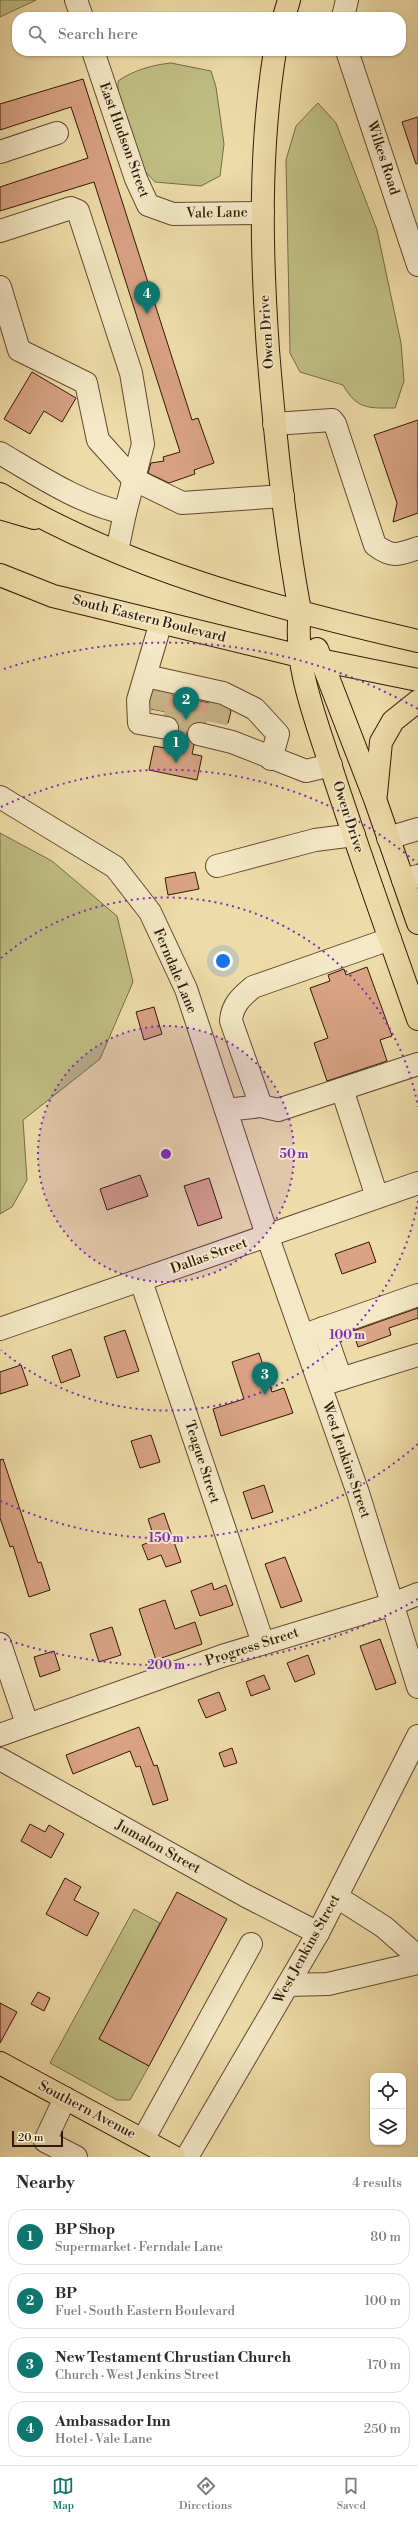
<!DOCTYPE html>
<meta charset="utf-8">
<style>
body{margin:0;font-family:"Libre Bodoni",serif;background:#f7f7f7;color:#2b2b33}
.controls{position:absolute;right:12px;bottom:12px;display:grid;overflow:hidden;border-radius:8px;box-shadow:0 1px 3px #0004}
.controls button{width:36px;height:36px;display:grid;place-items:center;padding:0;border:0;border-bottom:1px solid #e1e1e2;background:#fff;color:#2b2b33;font:20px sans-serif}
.scale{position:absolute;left:12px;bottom:10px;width:51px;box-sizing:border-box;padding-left:4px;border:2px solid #321808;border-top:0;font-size:11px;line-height:14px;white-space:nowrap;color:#321808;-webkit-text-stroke:3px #f4e8c6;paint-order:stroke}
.you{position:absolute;left:223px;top:961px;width:14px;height:14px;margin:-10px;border:3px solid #fff;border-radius:50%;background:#1a73e8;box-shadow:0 0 0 6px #1a73e833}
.badge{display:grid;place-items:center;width:26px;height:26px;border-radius:50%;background:#0f766e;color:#fff;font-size:13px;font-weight:700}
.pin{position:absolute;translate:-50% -33px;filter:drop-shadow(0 1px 2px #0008)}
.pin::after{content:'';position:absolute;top:21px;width:14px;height:12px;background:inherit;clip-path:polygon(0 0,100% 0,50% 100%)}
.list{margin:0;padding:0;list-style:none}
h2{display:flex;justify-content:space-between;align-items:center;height:52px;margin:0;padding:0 16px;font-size:17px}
h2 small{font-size:13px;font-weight:400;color:#7c7c81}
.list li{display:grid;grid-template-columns:26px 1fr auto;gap:12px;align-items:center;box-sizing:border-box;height:56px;margin:0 8px 8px;padding:0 8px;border:1px solid #e1e1e2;border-radius:16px}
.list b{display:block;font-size:15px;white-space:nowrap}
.list p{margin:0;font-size:13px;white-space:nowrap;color:#7c7c81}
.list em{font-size:13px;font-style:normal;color:#7c7c81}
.icon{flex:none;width:22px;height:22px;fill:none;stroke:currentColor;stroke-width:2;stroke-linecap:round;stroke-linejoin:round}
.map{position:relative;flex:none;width:418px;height:2157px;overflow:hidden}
.search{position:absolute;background:#fff;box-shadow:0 1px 3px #0004;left:12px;right:12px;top:12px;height:44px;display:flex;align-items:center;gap:10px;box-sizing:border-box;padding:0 14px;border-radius:16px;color:#7c7c81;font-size:15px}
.sheet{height:308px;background:#fff}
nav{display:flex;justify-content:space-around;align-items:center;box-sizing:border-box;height:56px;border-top:1px solid #e1e1e2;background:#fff;font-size:11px;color:#7c7c81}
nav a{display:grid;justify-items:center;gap:2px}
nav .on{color:#0f766e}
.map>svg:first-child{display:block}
.green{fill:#bfbe83;stroke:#786b46}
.building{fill:#d9a384;stroke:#321808}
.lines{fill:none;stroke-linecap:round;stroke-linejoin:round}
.minor-tunnel{stroke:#c8b588;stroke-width:22;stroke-dasharray:22 11;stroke-linecap:butt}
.minor-casing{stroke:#614930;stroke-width:24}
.major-casing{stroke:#321808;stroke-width:24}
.highway-casing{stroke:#321808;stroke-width:24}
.minor{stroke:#f4e8c6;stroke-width:22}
.major{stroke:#eedca8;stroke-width:22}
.highway{stroke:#eedca8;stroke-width:22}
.ring{fill:none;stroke:#7b2cbf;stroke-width:2;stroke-dasharray:2 4}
.labels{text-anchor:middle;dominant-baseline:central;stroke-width:4;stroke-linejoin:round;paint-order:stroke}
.street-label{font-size:14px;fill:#321808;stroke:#f4e8c6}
.centre{fill:#7b2cbf;stroke:#f4e8c6;stroke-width:2}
.ring-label{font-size:12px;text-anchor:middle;font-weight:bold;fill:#7b2cbf;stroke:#f4e8c6;stroke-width:4;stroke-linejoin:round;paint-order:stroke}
</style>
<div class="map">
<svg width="418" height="2157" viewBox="0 0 418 2157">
<rect width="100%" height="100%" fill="#eedca8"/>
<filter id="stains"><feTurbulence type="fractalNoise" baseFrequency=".005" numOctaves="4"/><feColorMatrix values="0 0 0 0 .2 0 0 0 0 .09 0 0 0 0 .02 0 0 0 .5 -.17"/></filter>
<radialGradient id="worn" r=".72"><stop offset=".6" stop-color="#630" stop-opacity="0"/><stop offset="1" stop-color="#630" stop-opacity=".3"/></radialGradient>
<g class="green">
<path d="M0 0H36L0 17Z"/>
<path d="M171 63 211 71 216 87 224 144 220 176 201 186 155 182 139 165 118 111V81C134 70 152 65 171 63Z"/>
<path d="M318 103 336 123 377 230 401 343 404 381 395 408C369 408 357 410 343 385L300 372 290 353 286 160 296 126Z"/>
<path d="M0 833 52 861 117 916 133 982 100 1059 23 1120 27 1180 12 1207 0 1214Z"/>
<path d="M134 1909 160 1923 99 2039 149 2066 130 2100H117L50 2063Z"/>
</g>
<g class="building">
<path d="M83 79 192 420 198 418 214 463 194 470 195 474 169 483 148 473 151 463 164 461 163 457 180 452 94 182 0 211V187L88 158 71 107 0 130V104Z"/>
<path d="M418 117V163L416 164 402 122Z"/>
<path d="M32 372 76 398 62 422 44 411 30 434 4 419Z"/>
<path d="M418 420V513L393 522 397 503 374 435Z"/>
<path d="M154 691 219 705 231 711 228 723 200 717 199 722 190 725 187 731V738L194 745 192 754 202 756 197 780 149 770 154 746 165 748 167 740 176 736 179 730V723L172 717 173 713 151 709Z"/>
<path d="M195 872 199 889 168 895 165 878Z"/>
<path d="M367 967 392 1036 380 1040 387 1061 327 1081 314 1043 328 1038 310 988 330 981 328 975 344 969 346 975Z"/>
<path d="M154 1007 162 1034 144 1040 136 1012Z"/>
<path d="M140 1175 148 1196 107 1210 100 1189Z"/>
<path d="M209 1178 222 1218 198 1226 184 1186Z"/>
<path d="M369 1242 376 1262 342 1274 335 1254Z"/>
<path d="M418 1308V1318L389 1328 391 1335 358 1347 353 1331Z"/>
<path d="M125 1330 139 1371 117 1378 104 1337Z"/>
<path d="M71 1349 80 1376 61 1383 52 1356Z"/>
<path d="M259 1353 272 1392 284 1388 293 1413 221 1436 213 1409 244 1399 232 1362Z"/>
<path d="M21 1365 28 1385 0 1394V1372Z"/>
<path d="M151 1435 160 1462 140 1468 131 1441Z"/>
<path d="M3 1459 38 1563 41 1562 50 1590 29 1597 13 1546 10 1547 0 1518V1460Z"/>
<path d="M264 1485 273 1512 252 1519 243 1492Z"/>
<path d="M164 1513 181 1562 166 1567 161 1555 148 1560 142 1545 155 1540 148 1519Z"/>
<path d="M285 1557 302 1601 281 1608 265 1564Z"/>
<path d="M212 1583 214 1590 226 1585 233 1605 200 1616 191 1591Z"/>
<path d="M165 1600 175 1629 195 1622 202 1644 156 1660 139 1609Z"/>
<path d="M112 1627 121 1655 99 1662 90 1634Z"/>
<path d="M380 1639 396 1683 376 1690 360 1646Z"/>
<path d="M54 1651 60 1670 40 1677 34 1657Z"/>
<path d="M308 1655 315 1674 295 1682 287 1663Z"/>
<path d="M264 1675 270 1689 251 1696 246 1682Z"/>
<path d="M219 1692 226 1710 206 1718 198 1700Z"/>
<path d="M139 1727 154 1766 157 1765 168 1800 153 1805 140 1766 136 1767 130 1751 73 1774 66 1755Z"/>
<path d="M232 1748 237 1763 224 1767 219 1753Z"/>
<path d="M30 1824 45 1832 49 1825 64 1834 51 1858 21 1841Z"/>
<path d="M65 1878 81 1887 74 1900 99 1913 87 1936 46 1914Z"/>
<path d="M177 1892 227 1919 149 2066 99 2039Z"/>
<path d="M38 1992 50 1998 44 2011 31 2004Z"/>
<path d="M0 2003 17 2012 0 2043Z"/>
</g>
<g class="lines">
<g class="minor-tunnel">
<path d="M156 710 160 690"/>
<path d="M216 723 220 704"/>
<path d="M172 729 179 695"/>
<path d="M193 733 200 699"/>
</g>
<defs>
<g id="minor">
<path d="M76 0 82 17"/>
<path d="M343 17 347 0"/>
<path d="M93 51 136 179 148 205 173 214 263 213"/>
<path d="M347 51 418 265"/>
<path d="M0 152 57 133"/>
<path d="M0 231 71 208 78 211 131 373 143 444 125 513"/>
<path d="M0 287 19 350 86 383 98 440 133 479 182 503 283 496"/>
<path d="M274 424 332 420 335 424 375 545C392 558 398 555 418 548"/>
<path d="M0 453C39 476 81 504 125 513L117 551"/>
<path d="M161 622 138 700 139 723 167 728"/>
<path d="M146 676 223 693 255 709 278 734 271 759"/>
<path d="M199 734 232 742 306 771 331 765"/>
<path d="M0 797 115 867 150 912 186 989 267 1235 358 1493 418 1687"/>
<path d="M388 838 418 829"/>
<path d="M217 866 315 840 354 835"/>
<path d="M403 880 418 876"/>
<path d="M342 1089 377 1197"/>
<path d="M261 1106 231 1021C232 1005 241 997 253 987L390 939"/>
<path d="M226 1110 261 1106 278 1110 418 1064"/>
<path d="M141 1281 263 1643"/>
<path d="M323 1328 341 1379"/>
<path d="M0 1329 418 1183"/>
<path d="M304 1335 418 1295"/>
<path d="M321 1385 418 1355"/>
<path d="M0 1644 27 1724"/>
<path d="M0 1735 222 1656 393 1604 418 1594"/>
<path d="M0 1759 246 1896 318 1933"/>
<path d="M337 1897 384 1927 418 1957"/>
<path d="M288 1985 328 1984 418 1963"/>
<path d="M65 2098 45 2141 76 2157"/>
<path d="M143 2140 251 1944"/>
<path d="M187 2157 318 1933 418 1736"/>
</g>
<g id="major">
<path d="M284 17 289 0"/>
<path d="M275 51C259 150 261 250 268 350 275 437 284 525 300 611"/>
<path d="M0 508 34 518"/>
<path d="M0 2063 174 2157"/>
</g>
<g id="highway">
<path d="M0 494C127 570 275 608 418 641"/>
<path d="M0 575 53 596 300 656 418 680"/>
<path d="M300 611C293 665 316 719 332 770 359 853 389 936 418 1019"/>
<path d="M317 649 375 799 418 923"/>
<path d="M376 794 381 742 393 721 418 701"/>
</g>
</defs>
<use href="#minor" class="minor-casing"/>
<use href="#major" class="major-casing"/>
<use href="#highway" class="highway-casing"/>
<use href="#minor" class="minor"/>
<use href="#major" class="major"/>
<use href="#highway" class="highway"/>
</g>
<circle cx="166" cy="1154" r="128" fill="#7b2cbf" fill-opacity=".12"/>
<g class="ring">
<circle cx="166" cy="1154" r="128"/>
<path d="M418 1201A256 256 0 0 1 1 1350M1 958A256 256 0 0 1 418 1107"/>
<path d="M418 1444A384 384 0 0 1 1 1501M1 807A384 384 0 0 1 418 864"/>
<path d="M418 1599A511 511 0 0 1 4 1639M4 669A511 511 0 0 1 418 709"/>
</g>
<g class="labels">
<g class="street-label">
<text transform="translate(124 140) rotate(70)">East Hudson Street</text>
<text transform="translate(383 158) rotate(72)">Wilkes Road</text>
<text transform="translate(217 213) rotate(-1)">Vale Lane</text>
<text transform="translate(267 332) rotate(-94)">Owen Drive</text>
<text transform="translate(149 619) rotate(14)">South Eastern Boulevard</text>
<text transform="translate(348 817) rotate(72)">Owen Drive</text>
<text transform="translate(175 971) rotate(67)">Ferndale Lane</text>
<text transform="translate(209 1256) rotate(-20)">Dallas Street</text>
<text transform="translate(346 1460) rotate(71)">West Jenkins Street</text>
<text transform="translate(202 1462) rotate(72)">Teague Street</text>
<text transform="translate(252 1647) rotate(-18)">Progress Street</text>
<text transform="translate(158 1847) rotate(29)">Jumalon Street</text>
<text transform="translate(307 1949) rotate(-61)">West Jenkins Street</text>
<text transform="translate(87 2110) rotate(28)">Southern Avenue</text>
</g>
</g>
<circle cx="166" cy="1154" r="6" class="centre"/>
<g class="ring-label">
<text x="294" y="1158">50 m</text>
<text x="347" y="1339">100 m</text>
<text x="166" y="1542">150 m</text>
<text x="166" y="1669">200 m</text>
</g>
<rect width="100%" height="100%" filter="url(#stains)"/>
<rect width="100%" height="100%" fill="url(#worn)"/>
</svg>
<div class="controls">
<button><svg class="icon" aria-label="locate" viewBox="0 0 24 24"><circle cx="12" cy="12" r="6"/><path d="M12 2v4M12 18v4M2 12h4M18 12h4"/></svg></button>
<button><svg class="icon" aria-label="layers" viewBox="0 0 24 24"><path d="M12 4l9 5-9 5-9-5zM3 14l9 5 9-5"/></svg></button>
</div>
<div class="scale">20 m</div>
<div class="you"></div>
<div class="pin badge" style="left:176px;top:763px">1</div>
<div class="pin badge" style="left:186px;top:720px">2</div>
<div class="pin badge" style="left:265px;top:1395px">3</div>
<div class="pin badge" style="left:147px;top:314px">4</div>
<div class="search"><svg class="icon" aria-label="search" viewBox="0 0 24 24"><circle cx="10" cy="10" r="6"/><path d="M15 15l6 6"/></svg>Search here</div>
</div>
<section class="sheet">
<h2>Nearby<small>4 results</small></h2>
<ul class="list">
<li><span class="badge">1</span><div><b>BP Shop</b><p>Supermarket · Ferndale Lane</p></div><em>80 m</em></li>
<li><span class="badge">2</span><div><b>BP</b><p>Fuel · South Eastern Boulevard</p></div><em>100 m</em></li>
<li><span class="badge">3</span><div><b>New Testament Chrustian Church</b><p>Church · West Jenkins Street</p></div><em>170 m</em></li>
<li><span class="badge">4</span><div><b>Ambassador Inn</b><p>Hotel · Vale Lane</p></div><em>250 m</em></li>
</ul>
</section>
<nav>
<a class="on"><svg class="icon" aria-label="map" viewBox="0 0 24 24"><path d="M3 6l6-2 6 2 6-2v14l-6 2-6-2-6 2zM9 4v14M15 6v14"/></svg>Map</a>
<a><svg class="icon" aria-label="directions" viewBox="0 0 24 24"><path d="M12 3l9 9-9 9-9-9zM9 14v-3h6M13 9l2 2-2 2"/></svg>Directions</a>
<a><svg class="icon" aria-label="saved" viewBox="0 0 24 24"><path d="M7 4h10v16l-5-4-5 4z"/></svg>Saved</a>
</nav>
